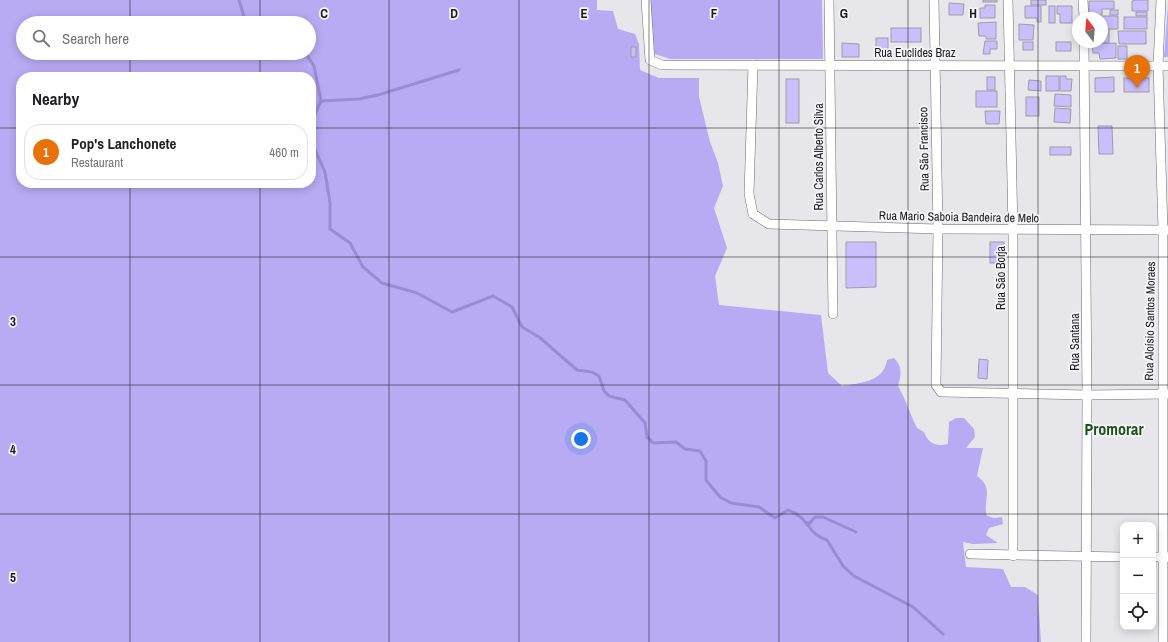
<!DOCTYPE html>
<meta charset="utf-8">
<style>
body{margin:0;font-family:"Archivo Narrow",sans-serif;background:#f6f6f6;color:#202124}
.controls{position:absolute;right:12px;bottom:12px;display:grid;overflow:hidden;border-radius:8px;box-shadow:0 2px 10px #0003}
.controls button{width:36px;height:36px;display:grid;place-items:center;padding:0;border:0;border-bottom:1px solid #e0e0e0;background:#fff;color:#202124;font:20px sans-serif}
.compass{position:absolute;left:1072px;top:12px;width:36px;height:36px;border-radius:50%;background:#fff;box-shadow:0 2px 10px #0003;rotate:344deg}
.you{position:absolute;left:581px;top:439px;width:14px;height:14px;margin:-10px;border:3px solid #fff;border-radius:50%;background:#1a73e8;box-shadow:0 0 0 6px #1a73e833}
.badge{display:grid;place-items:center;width:26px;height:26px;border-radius:50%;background:#2563eb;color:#fff;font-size:13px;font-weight:700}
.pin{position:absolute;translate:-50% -33px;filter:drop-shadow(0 1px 2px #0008)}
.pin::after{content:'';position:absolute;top:21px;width:14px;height:12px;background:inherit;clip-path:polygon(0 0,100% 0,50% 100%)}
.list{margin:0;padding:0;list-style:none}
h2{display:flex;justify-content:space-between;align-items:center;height:52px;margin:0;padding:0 16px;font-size:17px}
h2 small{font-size:13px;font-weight:400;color:#757577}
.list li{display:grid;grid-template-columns:26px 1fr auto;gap:12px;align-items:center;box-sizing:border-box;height:56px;margin:0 8px 8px;padding:0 8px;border:1px solid #e0e0e0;border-radius:16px}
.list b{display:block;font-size:15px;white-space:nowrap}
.list p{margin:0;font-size:13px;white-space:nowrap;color:#757577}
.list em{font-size:13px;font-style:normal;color:#757577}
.icon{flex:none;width:22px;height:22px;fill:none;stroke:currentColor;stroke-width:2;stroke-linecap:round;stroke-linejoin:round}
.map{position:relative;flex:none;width:1168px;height:642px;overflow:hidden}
.search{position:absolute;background:#fff;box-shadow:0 2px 10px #0003;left:16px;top:16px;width:300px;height:44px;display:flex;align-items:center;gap:10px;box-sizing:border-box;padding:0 14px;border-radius:22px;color:#757577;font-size:15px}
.panel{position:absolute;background:#fff;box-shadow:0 2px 10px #0003;left:16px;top:72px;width:300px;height:116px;border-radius:16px}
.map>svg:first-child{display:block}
.green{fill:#b9aaf4;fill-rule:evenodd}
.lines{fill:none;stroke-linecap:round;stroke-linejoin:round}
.stream{stroke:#9b8bd6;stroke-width:3}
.building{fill:#cabefd;stroke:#9e9da2}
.street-casing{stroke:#6b6a6e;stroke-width:10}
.street{stroke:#fff;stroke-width:9}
.grid{fill:none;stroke:#1b1b1c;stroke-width:1;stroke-opacity:0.55}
.labels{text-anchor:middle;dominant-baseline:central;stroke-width:3.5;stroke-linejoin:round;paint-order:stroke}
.street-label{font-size:12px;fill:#1b1b1c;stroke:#f5f4f9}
.district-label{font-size:16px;font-weight:bold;fill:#1c511c;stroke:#f5f4f9}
.grid-label{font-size:13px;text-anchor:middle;font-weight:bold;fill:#1b1b1c;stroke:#f5f4f9;stroke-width:3.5;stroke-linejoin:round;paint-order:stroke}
</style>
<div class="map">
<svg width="1168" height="642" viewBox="0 0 1168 642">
<rect width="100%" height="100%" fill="#e7e7eb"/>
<g class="green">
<path d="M0 0H597V10L613 11 618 29 635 34 639 44 640 70 659 78H699V97L710 142 718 163 723 186 714 208 727 248 715 276 719 305 821 315 828 373 842 386C860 383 884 382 887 360L894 358C903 367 901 375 898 386 906 400 910 414 917 428L924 432C928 443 936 447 948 444L949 422 956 418H964L974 429 975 437 966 448H983L977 476C995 489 982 500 987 516L994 518 1002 517 1003 524 989 528 986 535 998 543 973 544 963 542 966 567 1003 569 1011 587H1025L1038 595 1041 642H0ZM23 23H309V53H23ZM21 77H311V183H21Z"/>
<path d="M649 0H822L823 59H670L655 54 650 39Z"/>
<path d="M1168 6V57H1164Z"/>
</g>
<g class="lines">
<g class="stream">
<path d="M239 0 246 23"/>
<path d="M249 53V55C267 61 273 60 291 53"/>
<path d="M296 53 306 54 314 66 321 101 313 118 311 141 325 172 330 203V229L350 243 363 267 382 283 417 293 452 312 493 296 512 307 522 327 539 337 577 370 592 372 599 376 604 391 609 396 625 400 645 423 647 437 653 443 676 442 685 449 700 451 706 461V480L720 497 731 503 759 507 775 518 788 510C809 517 808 535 827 540L843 566 854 576 913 607 943 634"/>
<path d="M321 101 359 99 378 95 459 70"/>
<path d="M806 523H810L815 517H823L856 532"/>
</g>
</g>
<g class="building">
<rect x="983" y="0" width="14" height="2"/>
<rect x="1031" y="0" width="15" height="5"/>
<path d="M1136 0H1148V11H1132V1Z"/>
<path d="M1089 1H1114V9H1102V15H1089Z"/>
<path d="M949 3 964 4 963 15H949Z"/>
<path d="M985 5H995V18H980V8H985Z"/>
<path d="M1025 6H1041V22H1037V18H1025Z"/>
<rect x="1049" y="6" width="6" height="17"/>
<path d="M1057 6H1072V23H1060V14H1057Z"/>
<rect x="1110" y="10" width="8" height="5"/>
<rect x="1136" y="12" width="11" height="4"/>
<path d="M1090 16H1118V29H1102V18H1090Z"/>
<rect x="1124" y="17" width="23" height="12"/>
<path d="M996 22V39H986V36H979L978 23Z"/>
<path d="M1019 24 1034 25 1033 40H1019Z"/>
<rect x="891" y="28" width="30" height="14"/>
<path d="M1109 29V43H1096L1102 42V30Z"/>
<path d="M1118 31H1146V44H1119Z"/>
<rect x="876" y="38" width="12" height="14"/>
<path d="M985 41H997V49H990V54H983Z"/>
<rect x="1023" y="42" width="10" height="8"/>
<rect x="1056" y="42" width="15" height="9"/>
<path d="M842 43 859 44V57H842Z"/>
<path d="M1116 43V58L1100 59 1099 53H1093L1092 44Z"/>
<rect x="1118" y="46" width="9" height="13"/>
<rect x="631" y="47" width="5" height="10"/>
<rect x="1046" y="76" width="13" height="15"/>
<path d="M1060 76H1066V79H1072L1071 91H1060Z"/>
<rect x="987" y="77" width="8" height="13"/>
<path d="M1114 77V92H1095V78Z"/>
<rect x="1124" y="78" width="25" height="14"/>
<rect x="786" y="79" width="13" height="44"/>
<path d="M1029 80 1041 81V91L1028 90Z"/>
<rect x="976" y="91" width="21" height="16"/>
<path d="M1055 94 1071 95V107L1054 106Z"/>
<rect x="1026" y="97" width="13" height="19"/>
<path d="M1055 108 1071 109 1070 123 1054 122Z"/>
<path d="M985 111H1000L999 124H986Z"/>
<path d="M1098 126H1112L1113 154H1099Z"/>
<rect x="1050" y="147" width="21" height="8"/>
<path d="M846 242H876V287L846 288Z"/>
<rect x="990" y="242" width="14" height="21"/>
<path d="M979 359 988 360 987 379 978 378Z"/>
</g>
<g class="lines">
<defs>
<g id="street">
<path d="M646 0 650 60 662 65 1168 66"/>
<path d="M829 0 833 314"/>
<path d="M934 0 938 229 936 385 941 392 1087 395 1168 394"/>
<path d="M1008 0 1013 230V556"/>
<path d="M1083 0 1084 18"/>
<path d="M1161 0 1158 66 1163 230V642"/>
<path d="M1084 42 1087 395 1086 642"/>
<path d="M753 65 749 194 753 214 769 224 938 229 1168 230"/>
<path d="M970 554 1123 557"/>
<path d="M1153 557H1168"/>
</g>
</defs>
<use href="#street" class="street-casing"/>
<use href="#street" class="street"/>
</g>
<path class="grid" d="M130 0V23M260 0V23M389 0V642M519 0V642M649 0V642M779 0V642M908 0V642M1038 0V642M130 53V77M260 53V77M0 128H21M311 128H1168M130 183V642M260 183V642M0 257H1168M0 385H1168M0 514H1168"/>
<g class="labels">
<g class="street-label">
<text x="915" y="53">Rua Euclides Braz</text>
<text transform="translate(924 149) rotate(-91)">Rua São Francisco</text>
<text transform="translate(819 157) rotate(-90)">Rua Carlos Alberto Silva</text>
<text transform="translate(959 217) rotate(1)">Rua Mario Saboia Bandeira de Melo</text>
<text transform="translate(1001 278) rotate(-90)">Rua São Borja</text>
<text transform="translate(1150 321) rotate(-89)">Rua Aloísio Santos Moraes</text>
<text transform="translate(1075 342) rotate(-90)">Rua Santana</text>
</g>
<g class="district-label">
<text x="1114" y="429">Promorar</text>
</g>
</g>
<g class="grid-label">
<text x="324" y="18">C</text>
<text x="454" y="18">D</text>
<text x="584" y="18">E</text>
<text x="714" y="18">F</text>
<text x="844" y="18">G</text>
<text x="973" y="18">H</text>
<text x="13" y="326">3</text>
<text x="13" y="454">4</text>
<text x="13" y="582">5</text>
</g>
</svg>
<div class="controls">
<button>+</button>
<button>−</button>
<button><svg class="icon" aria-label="locate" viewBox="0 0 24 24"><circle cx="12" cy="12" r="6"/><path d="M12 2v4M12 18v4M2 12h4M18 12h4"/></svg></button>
</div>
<svg class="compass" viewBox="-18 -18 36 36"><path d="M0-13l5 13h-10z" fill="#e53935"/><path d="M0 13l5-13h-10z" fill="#757577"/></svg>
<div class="you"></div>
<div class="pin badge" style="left:1137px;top:88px;background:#e8710a">1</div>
<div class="search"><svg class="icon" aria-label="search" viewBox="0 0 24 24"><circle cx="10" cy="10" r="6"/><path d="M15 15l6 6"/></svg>Search here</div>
<section class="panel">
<h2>Nearby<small></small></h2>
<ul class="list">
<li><span class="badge" style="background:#e8710a">1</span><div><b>Pop's Lanchonete</b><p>Restaurant</p></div><em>460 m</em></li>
</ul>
</section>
</div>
